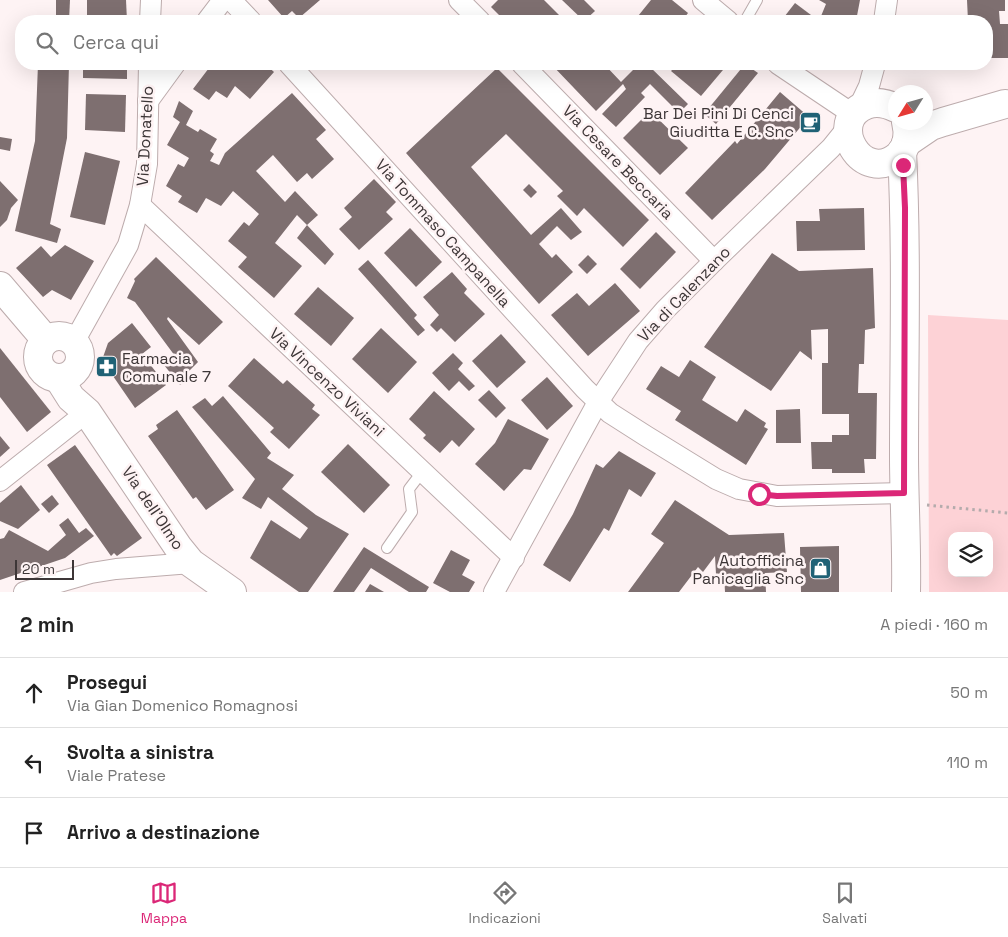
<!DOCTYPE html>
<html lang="it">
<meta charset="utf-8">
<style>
body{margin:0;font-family:"Space Grotesk",sans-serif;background:#f2f2f2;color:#222}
.controls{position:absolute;right:15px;bottom:15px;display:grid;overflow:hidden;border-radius:10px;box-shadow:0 5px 20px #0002}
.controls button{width:45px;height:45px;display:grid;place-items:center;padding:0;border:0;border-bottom:1px solid #e0e0e0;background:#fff;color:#222;font:25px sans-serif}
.compass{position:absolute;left:888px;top:85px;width:45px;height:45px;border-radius:50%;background:#fff;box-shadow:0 5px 20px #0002;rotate:233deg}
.scale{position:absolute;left:15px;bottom:12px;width:59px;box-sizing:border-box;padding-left:5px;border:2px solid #3d3637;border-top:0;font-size:14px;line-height:18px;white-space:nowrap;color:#3d3637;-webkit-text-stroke:4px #fef3f4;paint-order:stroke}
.stop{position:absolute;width:15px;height:15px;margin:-11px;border:4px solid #db2777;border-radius:50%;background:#fff}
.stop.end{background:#db2777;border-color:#fff;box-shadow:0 1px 5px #0008}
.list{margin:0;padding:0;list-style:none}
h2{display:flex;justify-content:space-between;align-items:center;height:65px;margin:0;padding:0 20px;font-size:21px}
h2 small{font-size:16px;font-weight:400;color:#767676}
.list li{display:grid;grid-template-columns:32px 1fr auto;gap:15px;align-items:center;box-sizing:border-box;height:70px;padding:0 20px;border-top:1px solid #e0e0e0}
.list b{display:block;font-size:19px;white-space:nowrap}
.list p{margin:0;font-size:16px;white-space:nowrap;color:#767676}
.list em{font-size:16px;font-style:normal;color:#767676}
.icon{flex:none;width:28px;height:28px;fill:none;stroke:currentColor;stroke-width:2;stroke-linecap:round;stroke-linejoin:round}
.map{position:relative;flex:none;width:1008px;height:592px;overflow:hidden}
.search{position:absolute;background:#fff;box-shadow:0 5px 20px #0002;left:15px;right:15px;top:15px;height:55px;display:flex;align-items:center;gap:12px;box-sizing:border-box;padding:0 18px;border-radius:20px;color:#767676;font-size:19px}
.sheet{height:275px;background:#fff}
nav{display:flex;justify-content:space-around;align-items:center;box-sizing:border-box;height:70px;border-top:1px solid #e0e0e0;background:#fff;font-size:14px;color:#767676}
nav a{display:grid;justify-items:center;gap:2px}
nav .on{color:#db2777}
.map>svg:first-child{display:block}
.green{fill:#fdd2d6;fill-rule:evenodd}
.building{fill:#7e6f70}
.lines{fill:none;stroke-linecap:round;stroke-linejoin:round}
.lane-casing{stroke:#bdacad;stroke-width:12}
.street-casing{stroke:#bdacad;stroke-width:22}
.secondary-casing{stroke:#bdacad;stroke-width:30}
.path{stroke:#b4abac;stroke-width:3;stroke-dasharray:2.5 4;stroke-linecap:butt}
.lane{stroke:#fff;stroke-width:10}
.street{stroke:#fff;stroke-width:20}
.secondary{stroke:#fff;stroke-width:28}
.route{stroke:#db2777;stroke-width:6}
.labels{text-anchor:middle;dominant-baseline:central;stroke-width:5;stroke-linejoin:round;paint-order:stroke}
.poi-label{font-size:16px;fill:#3d3637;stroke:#fef3f4;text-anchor:end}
.street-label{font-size:16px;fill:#3d3637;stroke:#fef3f4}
</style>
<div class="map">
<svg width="1008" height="592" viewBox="0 0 1008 592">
<rect width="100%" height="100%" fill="#fef3f4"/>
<path class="green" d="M928 315 1008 320V592H929ZM952 536H989V573H952Z"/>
<g class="building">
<path d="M56 0H70L69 21H56Z"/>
<path d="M87 0H126L127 21H87Z"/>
<path d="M268 0H320L299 18 292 11 284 18Z"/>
<path d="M498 0H544L562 18 560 21H505L491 7Z"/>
<path d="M562 0H584L595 11 584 21Z"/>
<path d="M651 0H672L688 13 682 21H634Z"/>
<path d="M819 0H860L856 21H819L826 4Z"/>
<path d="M967 0H1005V11H999L1000 24H1008V58H987V21H968Z"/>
<path d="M795 3 819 21H781Z"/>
<path d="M38 64H69L67 138 50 224 61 229 57 243 15 231 35 141Z"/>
<path d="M83 64H127V79L83 78Z"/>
<path d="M212 64H265L274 72 250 99 235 86 227 98 216 91 209 100 193 89Z"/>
<path d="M551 64H604L621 82 637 66 636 64H647L688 104 679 113 650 84 641 93 645 97 616 127 602 114 626 89 623 84 596 111Z"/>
<path d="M678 64H728L701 96 671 71Z"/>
<path d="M745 64 758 73 716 124 704 114Z"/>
<path d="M497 68 649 220 623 247 584 208 577 216 557 196 563 191 506 134 471 167 531 235 561 208 582 232 571 240 557 226 539 244 552 258 556 254 573 272 539 304 406 153Z"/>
<path d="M780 92 809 117 765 169 712 220 685 193 735 141 737 144Z"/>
<path d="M292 93 326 130 316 139 334 159 312 179 307 173 297 182 273 155 256 171 285 202 295 191 318 215 307 225 334 254 325 265 297 238 307 225 297 215 275 243 302 266 274 298 238 267 247 257 228 241 244 222 249 226 259 214 233 191 221 206 206 198 197 213 178 202 182 196 166 186 178 164 184 167 189 158 167 145 180 122 173 117 179 101 193 111 186 125 198 132 200 129 217 139 210 151 214 154 210 161 219 165 225 153Z"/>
<path d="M86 94 126 95 125 132 85 130Z"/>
<path d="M650 111 688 148 660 175 623 138Z"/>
<path d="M0 137 12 139 10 151 0 149Z"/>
<path d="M85 152 120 161 105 225 70 217Z"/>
<path d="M374 179 396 202 386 212 393 219 359 250 339 229 352 217 344 208Z"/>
<path d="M0 181 18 200 11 208 7 220 0 227Z"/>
<path d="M529 184 537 192 531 198 523 190Z"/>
<path d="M864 208 865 250 797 251 796 221H820L819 209Z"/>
<path d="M410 228 442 262 416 287 384 253Z"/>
<path d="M656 232 676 252 640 289 620 269Z"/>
<path d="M65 245 94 261 71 300 52 290 43 297 16 268 41 246 51 257Z"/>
<path d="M772 253 799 271 873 268 875 328 865 330 864 364H859L858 393H877L876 459H864L865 473H832V469H812L811 442H832V435H849V414H822V363H828V329L811 330 812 360 800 351 771 391 704 347Z"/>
<path d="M588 255 597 264 587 274 578 265Z"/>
<path d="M156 257 223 322 199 345 168 317 167 319 198 362 188 372 191 377 180 385 164 365 175 356 135 302 127 298 135 281 134 279Z"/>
<path d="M368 260 417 315 414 318 425 330 418 336 358 269Z"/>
<path d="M452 272 467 289 464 293 485 314 455 342 441 328 437 332 430 325 439 315 423 297Z"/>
<path d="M615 283 640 311 588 356 551 315 577 293 589 306Z"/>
<path d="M318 287 354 318 331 346 294 314Z"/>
<path d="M132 323 151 347 142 354 166 385 135 408 102 360 108 343Z"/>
<path d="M381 328 417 362 388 393 352 359Z"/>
<path d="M501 334 526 362 497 388 472 361Z"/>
<path d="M0 348 51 412 27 432 0 397Z"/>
<path d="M453 353 463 363 458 369 475 386 469 391 459 381 449 391 432 373Z"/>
<path d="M254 358 283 384 287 380 315 405 312 409 320 415 289 449 270 432 274 428 228 386Z"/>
<path d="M690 360 716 377 702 400 737 422 745 409 766 423 764 427 768 429 746 465 675 420 681 411 646 389 661 366 679 377Z"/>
<path d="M547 377 573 406 547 430 521 400Z"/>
<path d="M489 390 506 408 496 418 478 400Z"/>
<path d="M434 391 475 429 459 447 452 440 440 453 423 438 426 435 409 419Z"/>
<path d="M223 396 271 453 267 458 294 475 282 489 316 515 349 534 308 592H299L250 558 271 520 300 539 308 528 268 497 261 509 242 498 255 479 192 407 205 398 212 406Z"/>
<path d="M800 409 801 443H776V410Z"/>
<path d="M177 410 234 490 206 510 196 497 193 499 148 436 158 429 156 425Z"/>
<path d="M508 419 549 439 531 470 524 469 504 491 475 464 495 443Z"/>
<path d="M0 436 10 448 0 457Z"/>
<path d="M348 444 390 485 364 513 321 472Z"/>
<path d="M75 445 142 538 117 556 114 553 111 556 47 465Z"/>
<path d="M619 451 656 473 641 497 629 489 609 531 604 528 570 582 543 565 573 514 596 464 603 468Z"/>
<path d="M21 485 40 510 18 529 0 521V503Z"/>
<path d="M52 495 59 504 49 513 41 504Z"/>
<path d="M675 500 729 535 784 533 787 572 765 573 766 592H725L724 573 716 574 715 556 703 572 698 567 679 592H628L664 543 651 534Z"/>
<path d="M68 518 79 533 86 528 94 536 65 558 0 580V539L4 538 9 530 48 551 66 535 59 525Z"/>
<path d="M839 546V592H801L800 547Z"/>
<path d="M364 547 429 587 426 592H409L371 568 354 592H333Z"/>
<path d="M451 550 470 560 462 575 475 582 469 592H450L433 583Z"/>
<path d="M370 584 384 592H365Z"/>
</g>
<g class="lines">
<defs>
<g id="lane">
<path d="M745 21 757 0"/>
<path d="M387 548 412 512 409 489 422 472"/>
</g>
<g id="street">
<path d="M231 0 251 21"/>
<path d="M459 0 480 21"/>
<path d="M703 0 728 21"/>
<path d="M150 21 151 0"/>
<path d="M207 21 223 0"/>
<path d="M884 21 887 0"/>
<path d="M289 64 585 389 610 413 646 436 716 479 739 489 777 496 904 493"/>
<path d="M522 64 714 261"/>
<path d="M778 64 854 115"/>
<path d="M148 101 175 64"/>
<path d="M858 109 869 86 875 64"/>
<path d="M140 205 514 558"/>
<path d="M74 342 128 245 140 205 147 164 149 64"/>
<path d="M0 481 87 412"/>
<path d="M24 592 91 573 116 569 191 563"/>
<path d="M494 592 598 402 638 341 665 310 714 261 831 148 848 127"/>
</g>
<g id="secondary">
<path d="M896 108C886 103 876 101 866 105 825 121 862 187 899 155 908 146 909 134 906 122"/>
<path d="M906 143 931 126 943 122 1005 104"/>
<path d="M902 151C907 253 904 354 904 455 904 501 907 546 906 592"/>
<path d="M0 286 46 340"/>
<circle cx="59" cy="357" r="21"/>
<path d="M59 379 71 398 87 412 178 547 191 563 232 592"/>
</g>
</defs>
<use href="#lane" class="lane-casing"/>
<use href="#street" class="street-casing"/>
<use href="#secondary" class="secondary-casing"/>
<path class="path" d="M927 505 1008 513"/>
<use href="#lane" class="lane"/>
<use href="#street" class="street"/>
<use href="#secondary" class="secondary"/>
</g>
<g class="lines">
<path class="route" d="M759 494 777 496 904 493 905 208 903 165"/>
</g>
<defs>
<symbol id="cafe-square" viewBox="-11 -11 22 22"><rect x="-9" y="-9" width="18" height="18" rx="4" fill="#206276" stroke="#fef3f4"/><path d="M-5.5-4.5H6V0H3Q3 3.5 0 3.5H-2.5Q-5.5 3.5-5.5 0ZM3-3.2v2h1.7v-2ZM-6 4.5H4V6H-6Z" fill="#fff"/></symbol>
<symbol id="pharmacy-square" viewBox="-11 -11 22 22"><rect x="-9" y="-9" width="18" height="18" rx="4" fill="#206276" stroke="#fef3f4"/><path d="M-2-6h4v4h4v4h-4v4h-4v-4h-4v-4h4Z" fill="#fff"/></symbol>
<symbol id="shop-square" viewBox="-11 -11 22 22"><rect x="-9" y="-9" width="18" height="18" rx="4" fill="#206276" stroke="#fef3f4"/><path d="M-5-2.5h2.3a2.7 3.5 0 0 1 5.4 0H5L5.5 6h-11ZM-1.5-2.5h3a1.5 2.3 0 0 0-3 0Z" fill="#fff"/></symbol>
</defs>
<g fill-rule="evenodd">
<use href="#cafe-square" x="798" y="110" width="25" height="25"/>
<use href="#pharmacy-square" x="94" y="354" width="25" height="25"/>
<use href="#shop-square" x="808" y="556" width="25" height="25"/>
</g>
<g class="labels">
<g class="poi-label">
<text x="794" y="113">Bar Dei Pini Di Cenci<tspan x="794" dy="18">Giuditta E C. Snc</tspan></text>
<text x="122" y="358" text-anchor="start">Farmacia<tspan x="122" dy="18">Comunale 7</tspan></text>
<text x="804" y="560">Autofficina<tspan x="804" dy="18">Panicaglia Snc</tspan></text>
</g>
<g class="street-label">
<text transform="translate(145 136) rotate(-87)">Via Donatello</text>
<text transform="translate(618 162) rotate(46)">Via Cesare Beccaria</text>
<text transform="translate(443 233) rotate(48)">Via Tommaso Campanella</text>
<text transform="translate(684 294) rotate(-46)">Via di Calenzano</text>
<text transform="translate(327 382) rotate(43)">Via Vincenzo Viviani</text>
<text transform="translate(153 508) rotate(56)">Via dell'Olmo</text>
</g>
</g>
</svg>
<div class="controls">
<button><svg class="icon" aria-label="layers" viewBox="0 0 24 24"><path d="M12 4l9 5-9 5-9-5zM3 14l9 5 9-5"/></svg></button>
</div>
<svg class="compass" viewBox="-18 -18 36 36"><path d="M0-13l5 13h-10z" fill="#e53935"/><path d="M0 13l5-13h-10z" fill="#767676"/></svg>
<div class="scale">20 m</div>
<div class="stop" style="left:759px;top:494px"></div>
<div class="stop end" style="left:903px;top:165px"></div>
<div class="search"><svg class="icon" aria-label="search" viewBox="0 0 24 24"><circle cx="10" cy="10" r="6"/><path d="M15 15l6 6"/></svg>Cerca qui</div>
</div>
<section class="sheet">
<h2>2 min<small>A piedi · 160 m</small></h2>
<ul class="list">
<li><svg class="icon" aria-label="ahead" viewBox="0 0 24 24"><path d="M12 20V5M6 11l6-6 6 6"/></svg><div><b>Prosegui</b><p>Via Gian Domenico Romagnosi</p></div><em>50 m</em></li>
<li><svg class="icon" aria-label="left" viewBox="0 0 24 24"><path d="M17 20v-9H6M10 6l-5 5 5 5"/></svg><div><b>Svolta a sinistra</b><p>Viale Pratese</p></div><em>110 m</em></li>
<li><svg class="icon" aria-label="arrive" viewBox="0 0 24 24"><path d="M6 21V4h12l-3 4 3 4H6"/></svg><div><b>Arrivo a destinazione</b></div></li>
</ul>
</section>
<nav>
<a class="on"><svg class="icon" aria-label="map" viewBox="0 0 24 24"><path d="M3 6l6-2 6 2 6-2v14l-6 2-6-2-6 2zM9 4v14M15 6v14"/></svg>Mappa</a>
<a><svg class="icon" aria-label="directions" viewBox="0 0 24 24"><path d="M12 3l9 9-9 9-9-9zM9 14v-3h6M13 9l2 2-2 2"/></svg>Indicazioni</a>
<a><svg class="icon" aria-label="saved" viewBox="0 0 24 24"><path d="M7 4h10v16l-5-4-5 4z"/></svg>Salvati</a>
</nav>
